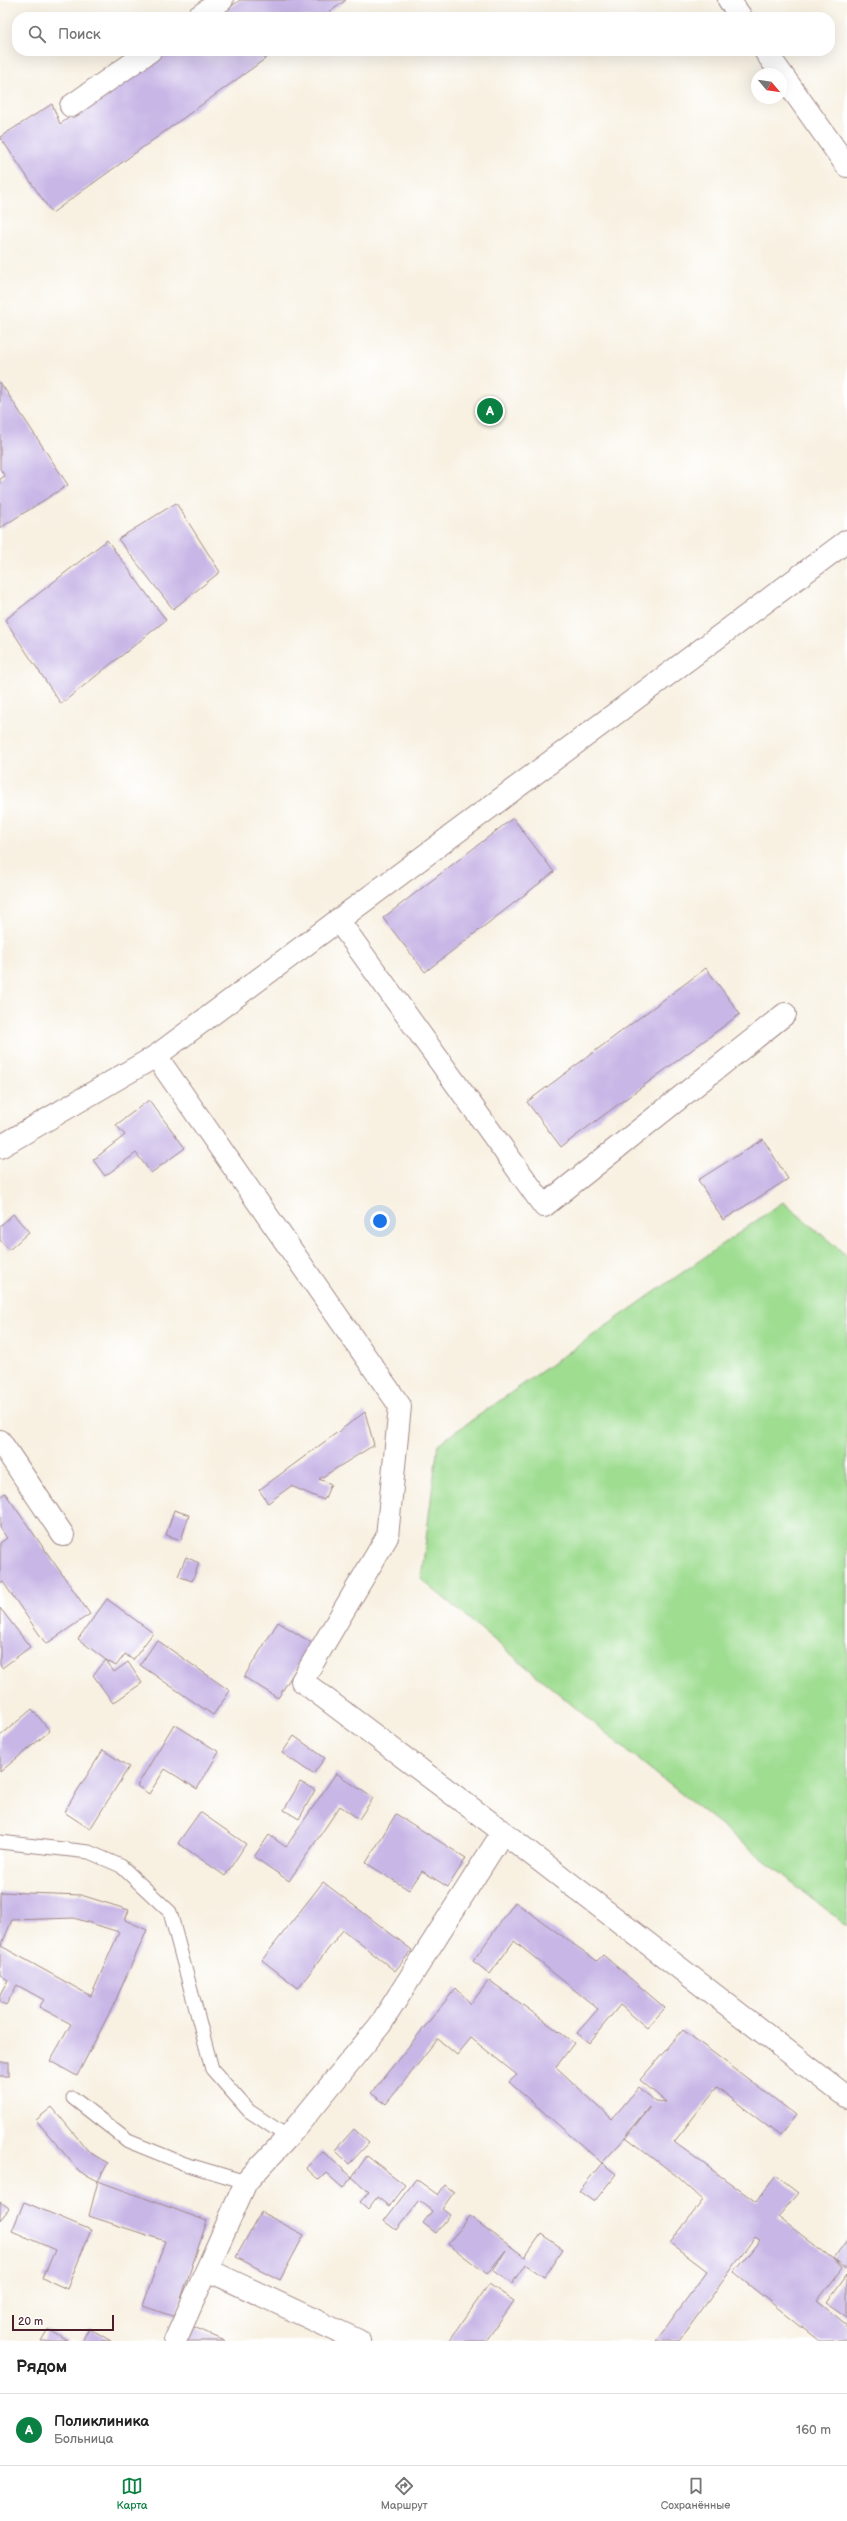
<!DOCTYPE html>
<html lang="ru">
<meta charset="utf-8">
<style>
body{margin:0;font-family:"Balsamiq Sans",sans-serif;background:#f6f6f6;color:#222}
.compass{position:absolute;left:751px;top:68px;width:36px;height:36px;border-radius:50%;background:#fff;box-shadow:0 4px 16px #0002;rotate:119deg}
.scale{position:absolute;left:12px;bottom:10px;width:102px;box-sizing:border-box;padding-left:4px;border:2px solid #4a1f2b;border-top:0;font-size:11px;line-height:14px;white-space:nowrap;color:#4a1f2b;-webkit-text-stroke:3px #fff;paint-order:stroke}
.you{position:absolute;left:380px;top:1221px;width:14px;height:14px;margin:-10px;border:3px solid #fff;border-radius:50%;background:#1a73e8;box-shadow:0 0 0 6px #1a73e833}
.badge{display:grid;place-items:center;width:26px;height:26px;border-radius:50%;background:#0b8043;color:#fff;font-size:13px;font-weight:700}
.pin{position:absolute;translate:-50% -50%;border:2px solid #fff;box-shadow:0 1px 4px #0006}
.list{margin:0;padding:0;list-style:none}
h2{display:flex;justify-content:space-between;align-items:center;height:52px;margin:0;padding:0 16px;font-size:17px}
h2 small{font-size:13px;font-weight:400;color:#767676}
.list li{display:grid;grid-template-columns:26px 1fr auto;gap:12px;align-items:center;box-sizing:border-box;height:72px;padding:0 16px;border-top:1px solid #e0e0e0}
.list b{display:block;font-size:15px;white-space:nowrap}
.list p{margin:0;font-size:13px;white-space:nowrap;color:#767676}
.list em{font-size:13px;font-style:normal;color:#767676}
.icon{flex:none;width:22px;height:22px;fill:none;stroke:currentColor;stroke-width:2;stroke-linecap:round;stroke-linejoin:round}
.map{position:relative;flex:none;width:847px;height:2341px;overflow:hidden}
.search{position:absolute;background:#fff;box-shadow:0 4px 16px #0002;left:12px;right:12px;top:12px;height:44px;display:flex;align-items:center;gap:10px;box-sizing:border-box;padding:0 14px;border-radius:16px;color:#767676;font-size:15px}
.sheet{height:124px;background:#fff}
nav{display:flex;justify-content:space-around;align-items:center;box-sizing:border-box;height:56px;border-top:1px solid #e0e0e0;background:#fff;font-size:11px;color:#767676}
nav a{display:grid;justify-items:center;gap:2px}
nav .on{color:#0b8043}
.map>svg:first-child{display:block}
.green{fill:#9fdd91;stroke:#747e5e}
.building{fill:#c7b6e6;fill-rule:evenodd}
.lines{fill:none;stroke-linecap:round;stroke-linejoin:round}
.lane-casing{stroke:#a18886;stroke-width:15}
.street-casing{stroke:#a18886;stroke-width:24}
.secondary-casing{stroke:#a18886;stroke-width:24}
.lane{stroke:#fff;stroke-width:13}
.street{stroke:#fff;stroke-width:22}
.secondary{stroke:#fff;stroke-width:22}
</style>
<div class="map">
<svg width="847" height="2341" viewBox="0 0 847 2341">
<rect width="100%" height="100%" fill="#fff"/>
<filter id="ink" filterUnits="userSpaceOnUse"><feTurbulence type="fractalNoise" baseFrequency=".025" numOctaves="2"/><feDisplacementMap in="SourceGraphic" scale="8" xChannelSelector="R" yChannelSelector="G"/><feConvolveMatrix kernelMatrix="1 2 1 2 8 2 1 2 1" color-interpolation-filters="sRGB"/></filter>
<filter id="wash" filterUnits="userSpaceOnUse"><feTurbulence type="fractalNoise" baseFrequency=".012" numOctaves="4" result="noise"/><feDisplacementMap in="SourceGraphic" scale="16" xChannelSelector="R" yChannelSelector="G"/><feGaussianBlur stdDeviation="0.9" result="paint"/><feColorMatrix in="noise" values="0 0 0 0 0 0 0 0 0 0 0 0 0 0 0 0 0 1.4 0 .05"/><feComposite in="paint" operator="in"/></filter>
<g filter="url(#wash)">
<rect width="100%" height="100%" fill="#f8f1e2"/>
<path class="green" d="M783 1202 847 1256V1926L625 1749 421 1579 438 1444Z"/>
<g id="blocks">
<g class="building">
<path d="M240 0H346L323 17H216Z"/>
<path d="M166 51H276L52 213 0 137 52 104 60 124Z"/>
<path d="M0 382 68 485 0 528V479L5 476 0 469Z"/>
<path d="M176 503 220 572 173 609 118 539Z"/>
<path d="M107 540 166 620 61 704 5 620Z"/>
<path d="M513 818 554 872 425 972 383 918Z"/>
<path d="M706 968 740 1014 561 1147 527 1102Z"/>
<path d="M149 1100 185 1148 151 1173 136 1153 105 1176 93 1160 125 1135 116 1125Z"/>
<path d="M763 1139 788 1179 723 1220 698 1180Z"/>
<path d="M13 1214 29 1232 9 1250 0 1240V1226Z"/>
<path d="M365 1412 374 1445 319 1479 331 1484 324 1500 291 1486 268 1503 259 1490Z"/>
<path d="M5 1493 90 1614 46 1644 3 1582 0 1584V1543L7 1538 0 1528V1497Z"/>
<path d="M174 1510 189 1515 181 1540 166 1535Z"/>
<path d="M186 1557 199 1563 192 1581 178 1576Z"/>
<path d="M107 1599 153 1633 133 1660 125 1654 116 1666 106 1660 114 1672 128 1662 142 1683 113 1703 93 1675 106 1660 78 1639Z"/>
<path d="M0 1608 30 1647 2 1668 0 1665Z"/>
<path d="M278 1622 312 1643 278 1698 244 1677Z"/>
<path d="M157 1640 230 1691 213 1715 140 1665Z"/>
<path d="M32 1709 50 1731 0 1772V1736Z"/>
<path d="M174 1724 219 1752 197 1789 165 1769 149 1794 137 1786Z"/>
<path d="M294 1736 325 1758 313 1774 282 1753Z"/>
<path d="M103 1750 129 1767 90 1829 64 1812Z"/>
<path d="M336 1773 373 1798 359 1819 340 1806 289 1881 254 1857 269 1835 286 1847Z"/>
<path d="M300 1782 315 1790 299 1819 284 1810Z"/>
<path d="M200 1812 246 1844 225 1876 178 1843Z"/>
<path d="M396 1814 466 1858 448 1887 422 1871 409 1890 366 1863Z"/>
<path d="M323 1882 412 1950 395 1971 343 1930 298 1988 262 1960Z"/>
<path d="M0 1892 81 1895 129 1910 125 1920 147 1930 113 2006 77 2076 50 2061 71 2024 39 2007 44 2000 17 1985 6 2005 0 2002V1994L8 1980 0 1975ZM74 1918 119 1932 91 1996 1 1946 12 1920Z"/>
<path d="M515 1902 597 1961 603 1955 665 2008 647 2028 620 2005 589 2043 577 2033 598 2009 514 1941 490 1974 473 1961Z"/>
<path d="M489 1980 574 2043 556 2067 612 2119 639 2087 655 2101 666 2102 640 2080 683 2030 796 2115 780 2136 717 2087 674 2142 756 2202 776 2176 798 2193 778 2217 833 2259 842 2269 817 2301 847 2325V2341H819L734 2273 760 2240 755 2237 679 2341H656L707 2271 670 2243 703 2200 678 2177 626 2137 602 2163 509 2082 517 2075 471 2038 457 2055 438 2039 386 2104 371 2093 456 1988 471 2004ZM649 2107V2108L626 2137 628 2132Z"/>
<rect x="0" y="2062" width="9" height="14"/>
<path d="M52 2107 90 2153 108 2163 98 2181 79 2171 36 2120Z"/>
<path d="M354 2129 369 2143 349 2164 335 2150Z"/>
<path d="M322 2151 352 2177 343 2188 326 2173 319 2180 306 2168Z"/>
<path d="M367 2156 405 2185 389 2206 377 2197 368 2209 360 2202 369 2192 352 2177Z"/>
<path d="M602 2163 616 2174 594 2202 579 2191Z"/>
<path d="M416 2179 438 2195 445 2185 454 2192 442 2209 450 2215 436 2233 423 2223 432 2211 419 2201 396 2230 384 2221Z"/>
<path d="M98 2181 207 2221 175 2317 143 2306 165 2241 89 2216Z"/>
<path d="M0 2202 9 2209 0 2220Z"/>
<path d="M24 2202 91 2230 67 2289 43 2278 55 2250 12 2231Z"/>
<path d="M261 2212 304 2235 280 2280 236 2257Z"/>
<path d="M469 2216 525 2257 541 2234 563 2249 544 2277 525 2264 512 2284 493 2270 506 2250 487 2274 448 2244Z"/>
<path d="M847 2240V2270L833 2259Z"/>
<path d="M847 2275V2317L827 2303Z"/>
<path d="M489 2284 514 2301 486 2341H449Z"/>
<path d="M193 2327 225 2341H187Z"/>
<path d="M89 2328 111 2341H82Z"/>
<path d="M48 2329 68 2341H41Z"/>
</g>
</g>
</g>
<g filter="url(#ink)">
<use href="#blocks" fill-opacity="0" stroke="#a18886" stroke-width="1"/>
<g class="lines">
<defs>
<g id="lane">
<path d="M0 1842 89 1852 121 1866 170 1912 212 2069 249 2111 288 2137"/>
<path d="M73 2098 128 2141 185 2164 246 2182"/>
</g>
<g id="street">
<path d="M198 17 222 0"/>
<path d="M71 106 150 51"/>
<path d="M338 920 544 1206 785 1014"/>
<path d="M156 1056 400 1406 387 1537 302 1681 503 1832 847 2097"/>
<path d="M0 1147 156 1056 847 541"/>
<path d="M0 1441 63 1535"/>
<path d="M208 2270 359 2341"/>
<path d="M175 2341 246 2182 288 2137 380 2025 503 1832"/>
</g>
<g id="secondary">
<path d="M729 0 741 17"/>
<path d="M765 51 847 166"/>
</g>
</defs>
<use href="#lane" class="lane-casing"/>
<use href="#street" class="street-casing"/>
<use href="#secondary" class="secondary-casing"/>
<use href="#lane" class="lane"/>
<use href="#street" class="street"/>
<use href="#secondary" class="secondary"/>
</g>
</g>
</svg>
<svg class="compass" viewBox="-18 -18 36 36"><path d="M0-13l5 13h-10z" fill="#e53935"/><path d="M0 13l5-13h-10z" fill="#767676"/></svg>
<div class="scale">20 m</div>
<div class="you"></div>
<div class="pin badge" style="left:490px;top:411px">A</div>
<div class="search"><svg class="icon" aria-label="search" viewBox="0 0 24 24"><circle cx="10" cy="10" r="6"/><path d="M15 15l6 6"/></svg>Поиск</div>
</div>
<section class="sheet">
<h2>Рядом<small></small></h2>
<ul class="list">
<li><span class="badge">A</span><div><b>Поликлиника</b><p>Больница</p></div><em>160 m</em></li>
</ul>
</section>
<nav>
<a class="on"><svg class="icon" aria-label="map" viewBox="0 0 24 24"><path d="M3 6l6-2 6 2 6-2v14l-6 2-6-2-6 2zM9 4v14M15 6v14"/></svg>Карта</a>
<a><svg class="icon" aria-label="directions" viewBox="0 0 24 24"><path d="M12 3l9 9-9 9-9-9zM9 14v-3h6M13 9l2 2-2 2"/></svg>Маршрут</a>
<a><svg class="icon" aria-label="saved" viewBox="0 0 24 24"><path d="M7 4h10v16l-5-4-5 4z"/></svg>Сохранённые</a>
</nav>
